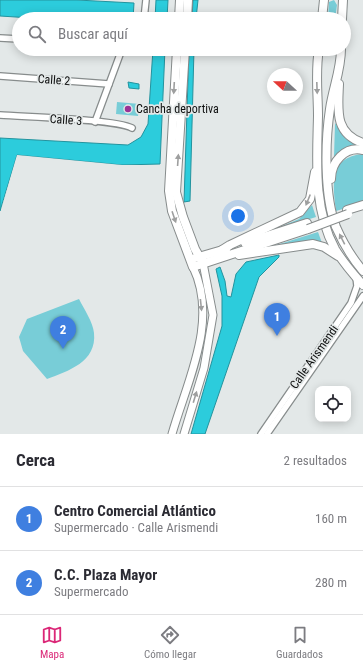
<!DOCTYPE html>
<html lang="es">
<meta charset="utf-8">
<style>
body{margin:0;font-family:"Roboto Condensed",sans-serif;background:#f2f2f3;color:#2b2b33}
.controls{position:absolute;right:12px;bottom:12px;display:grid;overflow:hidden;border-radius:8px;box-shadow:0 2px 10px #0003}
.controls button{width:36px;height:36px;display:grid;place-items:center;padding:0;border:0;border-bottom:1px solid #e1e1e2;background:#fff;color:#2b2b33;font:20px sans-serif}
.compass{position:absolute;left:267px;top:68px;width:36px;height:36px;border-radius:50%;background:#fff;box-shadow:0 2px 10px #0003;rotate:291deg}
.you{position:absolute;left:238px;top:216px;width:14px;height:14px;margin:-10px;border:3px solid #fff;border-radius:50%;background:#1a73e8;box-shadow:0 0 0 6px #1a73e833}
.badge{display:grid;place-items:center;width:26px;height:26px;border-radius:50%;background:#db2777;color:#fff;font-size:13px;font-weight:700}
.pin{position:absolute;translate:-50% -33px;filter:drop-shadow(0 1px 2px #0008)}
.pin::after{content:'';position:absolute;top:21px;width:14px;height:12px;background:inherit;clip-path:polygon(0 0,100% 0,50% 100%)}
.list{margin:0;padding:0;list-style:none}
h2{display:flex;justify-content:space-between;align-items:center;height:52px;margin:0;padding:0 16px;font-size:17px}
h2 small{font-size:13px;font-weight:400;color:#7c7c81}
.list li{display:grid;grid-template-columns:26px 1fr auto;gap:12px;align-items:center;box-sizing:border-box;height:64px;padding:0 16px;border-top:1px solid #e1e1e2}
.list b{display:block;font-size:15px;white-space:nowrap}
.list p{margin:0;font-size:13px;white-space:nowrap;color:#7c7c81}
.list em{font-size:13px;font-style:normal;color:#7c7c81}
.icon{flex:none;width:22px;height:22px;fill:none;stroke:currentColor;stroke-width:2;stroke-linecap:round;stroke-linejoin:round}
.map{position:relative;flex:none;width:363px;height:434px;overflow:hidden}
.search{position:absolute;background:#fff;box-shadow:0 2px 10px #0003;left:12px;right:12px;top:12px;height:44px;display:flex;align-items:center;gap:10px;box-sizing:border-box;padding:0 14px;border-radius:22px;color:#7c7c81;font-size:15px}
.sheet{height:180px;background:#fff}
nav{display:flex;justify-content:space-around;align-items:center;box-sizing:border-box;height:56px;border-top:1px solid #e1e1e2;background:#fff;font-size:11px;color:#7c7c81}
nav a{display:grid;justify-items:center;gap:2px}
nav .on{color:#db2777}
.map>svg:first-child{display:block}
.green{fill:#78cdd7}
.water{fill:#2cccdc;stroke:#23939e}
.pier{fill:#e3e8e8}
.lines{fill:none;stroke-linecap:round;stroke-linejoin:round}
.minor-casing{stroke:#878c8c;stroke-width:8}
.tertiary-casing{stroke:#878c8c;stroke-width:9}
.secondary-casing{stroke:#878c8c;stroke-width:10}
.minor{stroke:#fff;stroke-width:5.5}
.tertiary{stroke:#fff;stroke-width:7}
.secondary{stroke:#fff;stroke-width:8}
.secondary-bridge-casing{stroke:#878c8c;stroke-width:10;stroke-linecap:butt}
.secondary-bridge{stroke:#fff;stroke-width:8}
.oneway{fill:#9e9f9f}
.poi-dot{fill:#9a3296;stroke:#e3e8e8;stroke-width:1.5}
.labels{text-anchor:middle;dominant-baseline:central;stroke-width:3.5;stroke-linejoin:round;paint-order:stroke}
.street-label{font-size:12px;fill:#0d0e0e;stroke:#e3e8e8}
.poi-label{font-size:12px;fill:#0d0e0e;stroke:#e3e8e8;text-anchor:start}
</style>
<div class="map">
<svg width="363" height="434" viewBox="0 0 363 434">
<rect width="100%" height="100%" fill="#e3e8e8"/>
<g class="green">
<path d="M334 0 337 5 335 19H328L329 2Z"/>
<path d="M117 102 140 104 138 116 116 114Z"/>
<path d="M335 123 345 138 358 146 344 150 334 157Z"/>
<path d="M363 154V203L336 211C333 185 328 157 363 154Z"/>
<path d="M312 205 316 217 268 232 299 219Z"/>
<path d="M318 232 322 243 267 248Z"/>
<path d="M79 299C84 309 93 322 94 333 97 362 68 371 47 379L23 351 19 337 27 319Z"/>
</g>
<g class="water">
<path d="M0 0H77L134 3 133 19H47L0 16Z"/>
<path d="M156 0H168L167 19H155Z"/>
<path d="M193 0H198L196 19H192Z"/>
<path d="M153 49H165L160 164 122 165 17 155 0 211V138L128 145 141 137 148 124Z"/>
<path d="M189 49H194L190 201 184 202Z"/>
<path d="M128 82 139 84V89L129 88Z"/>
<path d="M279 255V257L259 277 205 434H191L222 326V296L216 269 220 267 225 281 227 296 231 297 236 274 246 262Z"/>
</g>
<path class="pier" d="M17 155 122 165H143V167H122L18 157 0 213Z"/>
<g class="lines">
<defs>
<g id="minor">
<path d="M144 19 146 0"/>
<path d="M0 38 19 39"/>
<path d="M0 76 109 84"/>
<path d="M0 115C24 117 116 119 132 128"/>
<path d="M95 122 122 49"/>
<path d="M261 434 351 303 357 286 356 277"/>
<path d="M267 434 363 296"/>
</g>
<g id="tertiary">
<path d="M172 434C187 381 219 321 193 267"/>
<path d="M184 434 204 368 213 315 203 263"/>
</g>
<g id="secondary">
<path d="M179 19 180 0"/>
<path d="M187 19 188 0"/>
<path d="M322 19 324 0"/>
<path d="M342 19 343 0"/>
<path d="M177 49 169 191 172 211 193 267 308 229"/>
<path d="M185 49 176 192 183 217 195 249 203 263"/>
<path d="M319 49C315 71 318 94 318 116 317 160 313 209 335 249 343 262 353 274 363 285"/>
<path d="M341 49C341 70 333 88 330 109 325 142 324 196 336 227 343 243 352 258 363 271"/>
<path d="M339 84C338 110 334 133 363 143"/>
<path d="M331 179C331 162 345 146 363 150"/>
<path d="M347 210 363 205"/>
<path d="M245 243 307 223"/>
<path d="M222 250 230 245 300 212 310 199 315 172"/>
<path d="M239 255 313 244 324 247 338 256"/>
<path d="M195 258 226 249"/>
</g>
</defs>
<use href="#minor" class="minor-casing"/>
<use href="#tertiary" class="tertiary-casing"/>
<use href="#secondary" class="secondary-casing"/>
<use href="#minor" class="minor"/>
<use href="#tertiary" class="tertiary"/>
<use href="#secondary" class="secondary"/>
<defs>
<path id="secondary-bridge" d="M308 229 348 214"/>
</defs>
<use href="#secondary-bridge" class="secondary-bridge-casing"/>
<use href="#secondary-bridge" class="secondary-bridge"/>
</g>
<defs><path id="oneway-solid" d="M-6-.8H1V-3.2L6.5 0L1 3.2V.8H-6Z"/></defs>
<g class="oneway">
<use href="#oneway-solid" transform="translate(174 88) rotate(93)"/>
<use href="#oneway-solid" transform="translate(317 88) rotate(88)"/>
<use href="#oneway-solid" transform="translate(178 160) rotate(-86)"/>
<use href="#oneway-solid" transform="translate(308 200) rotate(112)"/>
<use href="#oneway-solid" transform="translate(174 217) rotate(71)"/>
<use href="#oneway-solid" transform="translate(342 239) rotate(-117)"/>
<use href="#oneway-solid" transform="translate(201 305) rotate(84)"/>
<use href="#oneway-solid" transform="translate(195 397) rotate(-73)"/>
</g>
<circle class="poi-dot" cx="128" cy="109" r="4"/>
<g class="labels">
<g class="street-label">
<text transform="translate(54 80) rotate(4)">Calle 2</text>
<text transform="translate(66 120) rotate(4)">Calle 3</text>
<text transform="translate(314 357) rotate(-55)">Calle Arismendi</text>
</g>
<g class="poi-label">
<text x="136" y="109">Cancha deportiva</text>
</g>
</g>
</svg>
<div class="controls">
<button><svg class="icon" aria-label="locate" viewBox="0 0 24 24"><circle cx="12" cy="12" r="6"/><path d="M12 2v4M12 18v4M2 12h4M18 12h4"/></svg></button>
</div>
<svg class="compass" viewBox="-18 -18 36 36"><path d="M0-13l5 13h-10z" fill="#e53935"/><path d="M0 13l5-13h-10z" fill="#7c7c81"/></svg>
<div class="you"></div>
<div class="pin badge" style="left:277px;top:336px;background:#3f7fe0">1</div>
<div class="pin badge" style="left:63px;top:349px;background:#3f7fe0">2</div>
<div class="search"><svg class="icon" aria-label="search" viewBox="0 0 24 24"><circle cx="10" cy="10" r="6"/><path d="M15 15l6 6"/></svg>Buscar aquí</div>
</div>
<section class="sheet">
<h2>Cerca<small>2 resultados</small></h2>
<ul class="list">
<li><span class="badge" style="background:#3f7fe0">1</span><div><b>Centro Comercial Atlántico</b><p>Supermercado · Calle Arismendi</p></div><em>160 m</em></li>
<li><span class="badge" style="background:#3f7fe0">2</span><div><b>C.C. Plaza Mayor</b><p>Supermercado</p></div><em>280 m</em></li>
</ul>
</section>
<nav>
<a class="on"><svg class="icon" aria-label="map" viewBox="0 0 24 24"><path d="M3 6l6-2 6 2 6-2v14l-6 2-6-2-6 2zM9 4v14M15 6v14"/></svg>Mapa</a>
<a><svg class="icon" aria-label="directions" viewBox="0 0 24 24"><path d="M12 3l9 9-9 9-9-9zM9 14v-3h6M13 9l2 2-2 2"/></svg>Cómo llegar</a>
<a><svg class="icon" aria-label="saved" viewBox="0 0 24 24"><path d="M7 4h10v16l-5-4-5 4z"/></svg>Guardados</a>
</nav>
